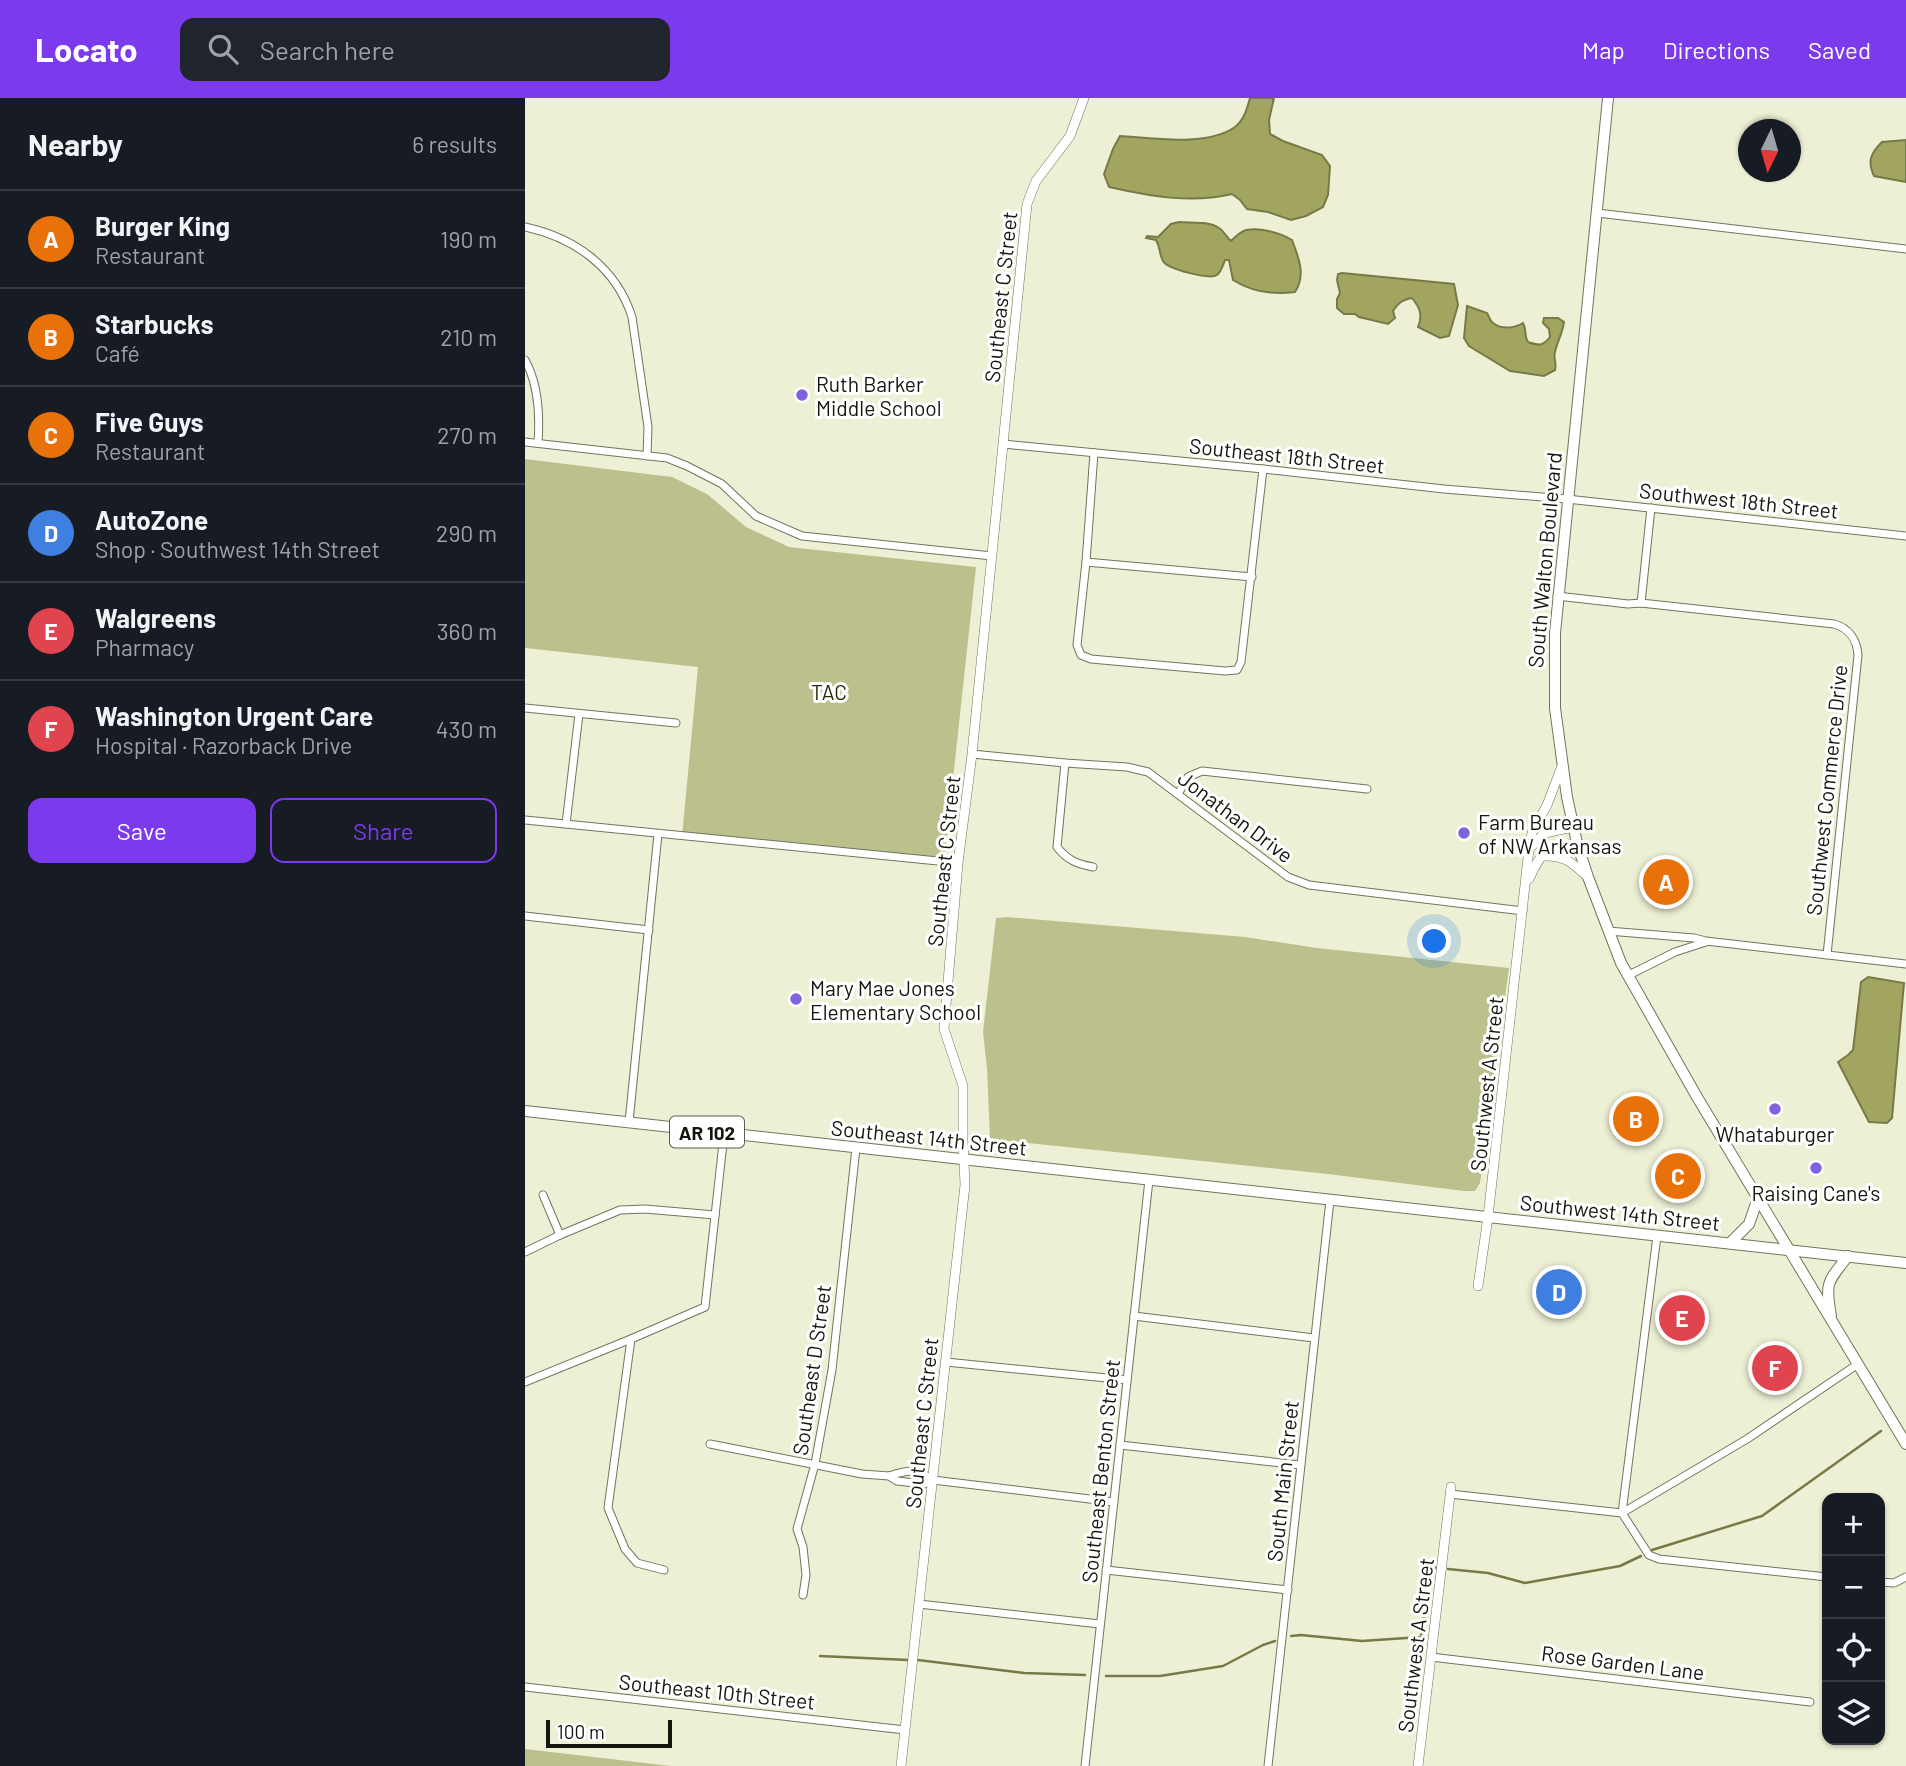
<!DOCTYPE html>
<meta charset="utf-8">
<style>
body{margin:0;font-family:Barlow,sans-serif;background:#20242c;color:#f1f3f6}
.controls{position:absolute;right:21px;bottom:21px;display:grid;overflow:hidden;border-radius:14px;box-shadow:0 2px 5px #0004}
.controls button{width:63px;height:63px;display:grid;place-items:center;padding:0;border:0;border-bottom:2px solid #363941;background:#171b24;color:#f1f3f6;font:35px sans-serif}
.compass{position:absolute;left:1213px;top:21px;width:63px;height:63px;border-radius:50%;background:#171b24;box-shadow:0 2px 5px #0004;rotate:185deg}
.scale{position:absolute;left:21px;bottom:18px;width:126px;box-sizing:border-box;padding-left:7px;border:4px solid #15160d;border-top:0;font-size:19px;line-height:24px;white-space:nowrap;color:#15160d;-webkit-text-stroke:5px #fff;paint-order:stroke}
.you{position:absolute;left:910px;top:844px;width:24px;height:24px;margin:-18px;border:5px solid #fff;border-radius:50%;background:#1a73e8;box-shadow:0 0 0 10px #1a73e833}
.badge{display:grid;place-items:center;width:46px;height:46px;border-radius:50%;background:#7c3aed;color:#fff;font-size:23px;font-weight:700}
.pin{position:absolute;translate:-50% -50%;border:4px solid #fff;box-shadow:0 2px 7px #0006}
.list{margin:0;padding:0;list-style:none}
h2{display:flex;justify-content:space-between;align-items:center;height:91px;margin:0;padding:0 28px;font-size:30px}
h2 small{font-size:23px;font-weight:400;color:#9ea1a6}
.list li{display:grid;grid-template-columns:46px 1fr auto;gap:21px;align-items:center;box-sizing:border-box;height:98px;padding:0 28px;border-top:2px solid #363941}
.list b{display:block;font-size:26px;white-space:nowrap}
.list p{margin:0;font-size:23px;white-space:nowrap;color:#9ea1a6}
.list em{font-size:23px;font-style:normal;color:#9ea1a6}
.actions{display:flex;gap:14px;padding:21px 28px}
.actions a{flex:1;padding:16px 0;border:2px solid #7c3aed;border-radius:14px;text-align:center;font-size:24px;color:#7c3aed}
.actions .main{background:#7c3aed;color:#fff}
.icon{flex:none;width:38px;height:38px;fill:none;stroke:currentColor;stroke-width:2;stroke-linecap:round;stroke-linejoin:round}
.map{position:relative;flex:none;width:1381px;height:1668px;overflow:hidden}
header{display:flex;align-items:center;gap:42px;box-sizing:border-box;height:98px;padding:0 35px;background:#7c3aed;color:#fff}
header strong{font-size:33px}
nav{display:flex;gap:38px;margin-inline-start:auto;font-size:24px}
.search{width:490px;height:63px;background:#20242c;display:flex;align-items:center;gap:18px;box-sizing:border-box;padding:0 24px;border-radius:14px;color:#9ea1a6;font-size:26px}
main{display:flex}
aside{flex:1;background:#171b24}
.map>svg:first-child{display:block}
.green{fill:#bcc08d}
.water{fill:#a1a560;stroke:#777a47;stroke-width:2}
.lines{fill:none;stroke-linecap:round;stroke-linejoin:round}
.stream{stroke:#777a47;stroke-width:2.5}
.minor-casing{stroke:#72745c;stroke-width:9}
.tertiary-casing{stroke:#72745c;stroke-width:10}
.primary-casing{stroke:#72745c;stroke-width:12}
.minor{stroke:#fff;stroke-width:7}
.tertiary{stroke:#fff;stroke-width:9}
.primary{stroke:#fff;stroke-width:10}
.poi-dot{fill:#8062dd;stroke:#fff;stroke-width:2.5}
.labels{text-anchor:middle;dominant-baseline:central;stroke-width:6;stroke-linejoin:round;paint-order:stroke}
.shield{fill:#fff;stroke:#5b5c56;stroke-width:2}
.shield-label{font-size:19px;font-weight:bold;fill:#15160d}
.street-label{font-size:21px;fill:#15160d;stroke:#fff}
.poi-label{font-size:21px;fill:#15160d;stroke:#fff;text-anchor:start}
.park-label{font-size:21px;fill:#2a2b0c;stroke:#fff}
</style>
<header>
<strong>Locato</strong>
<div class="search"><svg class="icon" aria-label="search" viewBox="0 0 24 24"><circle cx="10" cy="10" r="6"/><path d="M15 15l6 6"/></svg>Search here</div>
<nav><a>Map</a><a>Directions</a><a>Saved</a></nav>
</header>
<main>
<aside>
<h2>Nearby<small>6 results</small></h2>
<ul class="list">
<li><span class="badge" style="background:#e8710a">A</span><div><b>Burger King</b><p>Restaurant</p></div><em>190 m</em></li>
<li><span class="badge" style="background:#e8710a">B</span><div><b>Starbucks</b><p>Café</p></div><em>210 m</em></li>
<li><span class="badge" style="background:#e8710a">C</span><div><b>Five Guys</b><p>Restaurant</p></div><em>270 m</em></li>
<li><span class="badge" style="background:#3f7fe0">D</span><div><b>AutoZone</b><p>Shop · Southwest 14th Street</p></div><em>290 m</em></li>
<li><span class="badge" style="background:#e0444e">E</span><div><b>Walgreens</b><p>Pharmacy</p></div><em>360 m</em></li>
<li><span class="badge" style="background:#e0444e">F</span><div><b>Washington Urgent Care</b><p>Hospital · Razorback Drive</p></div><em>430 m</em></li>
</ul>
<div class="actions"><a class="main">Save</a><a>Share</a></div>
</aside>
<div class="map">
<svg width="1381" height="1668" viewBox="0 0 1381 1668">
<rect width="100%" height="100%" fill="#eef0d5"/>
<g class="green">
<path d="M0 361 147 379 182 396 221 429 264 449 451 469 419 764 157 738 173 569 0 550Z"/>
<path d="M481 819 720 839 792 850 984 870 955 1085 950 1093H939L803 1076 465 1041 462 971 458 934 471 820Z"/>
<path d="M0 1651 146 1668H0Z"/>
</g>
<g class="water">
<path d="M725 0H749L744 22 745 36 758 43 797 57 805 68 803 97 798 109 781 118 766 122 743 114 722 111 715 102 707 96C665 106 625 98 584 89L579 76 588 51 595 38C627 40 682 49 710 29 719 22 722 11 725 0Z"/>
<path d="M1381 42V84L1349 78C1342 63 1346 55 1357 44Z"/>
<path d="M654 124C666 125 684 123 694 130 699 133 701 139 706 143 710 139 715 134 721 132 735 129 755 135 767 142 774 160 781 178 770 194 748 197 727 194 708 182L704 162H700C698 167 696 174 692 177 685 182 642 171 638 163 634 156 636 151 631 142L621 140 622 138 633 139 646 126Z"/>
<path d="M817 175 929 186 933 207 924 238 915 240 893 229C898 217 895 210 887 200 877 202 873 205 868 213L870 220 863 226 834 219 830 216H819L812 210V201L815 195 812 182 813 176Z"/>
<path d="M942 208 962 215C964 218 965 223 968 225 976 232 990 230 998 225 1002 232 999 238 1003 244 1014 248 1018 248 1025 239L1024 231 1018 225 1019 220H1033L1039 224C1037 237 1032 244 1030 254 1028 261 1032 264 1030 272L1019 278 985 273 944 248 939 240Z"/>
<path d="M1343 879 1379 885 1367 1020 1362 1025 1344 1024 1313 964 1323 957 1328 952 1336 884Z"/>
</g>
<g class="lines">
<g class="stream">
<path d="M1127 1452 1237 1418 1356 1333"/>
<path d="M923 1471 963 1475 1000 1485 1095 1468 1116 1458"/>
<path d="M904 1480 905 1470H911"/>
<path d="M766 1538 776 1537 837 1543 896 1539 902 1500"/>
<path d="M295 1558 383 1562"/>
<path d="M393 1562 499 1575 560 1577"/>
<path d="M581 1578H635L698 1568 738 1547 750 1543"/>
</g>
<defs>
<g id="minor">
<path d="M1072 115 1381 151"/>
<path d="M0 129C50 140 91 169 107 219L123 329 122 358"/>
<path d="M0 262C14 287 15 317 13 345"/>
<path d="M0 344 142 360 162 368 197 386 231 418 277 438 467 458"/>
<path d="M478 346 738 371 919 391 1042 401 1381 438"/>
<path d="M569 355 561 464 552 547 556 557 566 561 700 573 712 572 716 564 738 371"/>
<path d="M561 464 727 479"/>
<path d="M1032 498 1103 506 1116 505 1309 526C1324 530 1332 542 1333 557L1302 857"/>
<path d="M1116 505 1126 410"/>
<path d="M0 610 151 625"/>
<path d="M447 656 540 665 602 669 623 674 763 779 784 787 998 813"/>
<path d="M540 665 532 749C542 762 552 766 568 769"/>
<path d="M653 696 663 679 677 673 842 691"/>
<path d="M0 722 433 765"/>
<path d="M41 726 54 616"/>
<path d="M0 818 124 832"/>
<path d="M1083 833 1169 840 1181 843 1381 866"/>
<path d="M1102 878 1150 854 1181 844"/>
<path d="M104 1024 133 736"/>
<path d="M18 1097 35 1137"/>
<path d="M0 1154 35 1137 95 1112 120 1111 190 1117"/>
<path d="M609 1218 789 1240"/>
<path d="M421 1264 602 1282"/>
<path d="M0 1284 106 1241"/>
<path d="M185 1346 337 1376 364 1378 372 1383 399 1386 408 1382 589 1404"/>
<path d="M595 1347 775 1367"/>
<path d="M364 1378C382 1372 392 1370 408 1382"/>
<path d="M925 1396 1097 1415 1124 1457 1134 1461 1302 1479"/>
<path d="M1097 1415 1132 1138"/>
<path d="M1097 1415 1222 1341 1333 1266"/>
<path d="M139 1472 112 1465 100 1451 83 1410 106 1241 180 1209 199 1036"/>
<path d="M581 1472 763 1492"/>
<path d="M1355 1484 1369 1485 1381 1479"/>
<path d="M278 1497 281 1477 278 1449 272 1431 290 1366 307 1272 331 1050"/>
<path d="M394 1506 575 1526"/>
<path d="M906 1559 1285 1604"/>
<path d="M0 1589 380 1632"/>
<path d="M560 1668 624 1082"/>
<path d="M743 1668 805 1102"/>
</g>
<g id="tertiary">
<path d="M1005 747 1007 735 1022 707 1037 668"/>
<path d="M1017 758C1040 757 1046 764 1063 779"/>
<path d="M1004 781C1018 750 1020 752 1052 745"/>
<path d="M953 1188 963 1119 1004 751 1020 735 1048 729"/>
<path d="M376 1668 440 1087 438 1041V988L419 931 433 765 447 656 502 106 511 83 545 38 559 0"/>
<path d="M893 1668 926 1389"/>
</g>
<g id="primary">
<path d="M1083 0 1030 535V610L1042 699 1052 745 1063 779 1096 865 1172 999 1381 1346"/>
<path d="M0 1013 1381 1165"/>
<path d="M1205 1145 1224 1126 1233 1100"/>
<path d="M1306 1218C1300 1184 1302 1185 1323 1158"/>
</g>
</defs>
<use href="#minor" class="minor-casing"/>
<use href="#tertiary" class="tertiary-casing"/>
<use href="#primary" class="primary-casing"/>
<use href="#minor" class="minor"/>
<use href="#tertiary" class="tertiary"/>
<use href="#primary" class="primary"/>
</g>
<g class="poi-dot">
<circle cx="277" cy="297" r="7"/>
<circle cx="939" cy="735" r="7"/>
<circle cx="271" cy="901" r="7"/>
<circle cx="1250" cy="1011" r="7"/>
<circle cx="1291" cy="1070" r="7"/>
</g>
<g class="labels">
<rect class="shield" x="145" y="1018.5" width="74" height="31" rx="5"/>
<g class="shield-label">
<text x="182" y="1034">AR 102</text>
</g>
<g class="street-label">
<text transform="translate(475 199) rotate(-84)">Southeast C Street</text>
<text transform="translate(762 357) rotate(6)">Southeast 18th Street</text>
<text transform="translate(1214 402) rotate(6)">Southwest 18th Street</text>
<text transform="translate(1019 462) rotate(-85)">South Walton Boulevard</text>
<text transform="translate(1301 692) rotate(-84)">Southwest Commerce Drive</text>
<text transform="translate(711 718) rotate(37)">Jonathan Drive</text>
<text transform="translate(418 763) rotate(-84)">Southeast C Street</text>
<text transform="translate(961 986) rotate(-84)">Southwest A Street</text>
<text transform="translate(404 1039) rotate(6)">Southeast 14th Street</text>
<text transform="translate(1095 1114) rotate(6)">Southwest 14th Street</text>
<text transform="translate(286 1272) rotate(-82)">Southeast D Street</text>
<text transform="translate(396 1325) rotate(-84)">Southeast C Street</text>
<text transform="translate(575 1373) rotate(-84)">Southeast Benton Street</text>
<text transform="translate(757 1383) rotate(-84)">South Main Street</text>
<text transform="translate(890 1547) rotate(-83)">Southwest A Street</text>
<text transform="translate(1098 1564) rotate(7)">Rose Garden Lane</text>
<text transform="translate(192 1593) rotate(6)">Southeast 10th Street</text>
</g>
<g class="poi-label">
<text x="291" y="285">Ruth Barker<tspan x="291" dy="24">Middle School</tspan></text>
<text x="953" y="723">Farm Bureau<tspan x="953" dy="24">of NW Arkansas</tspan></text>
<text x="285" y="889">Mary Mae Jones<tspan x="285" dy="24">Elementary School</tspan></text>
<text x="1250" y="1035" text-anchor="middle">Whataburger</text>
<text x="1291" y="1094" text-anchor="middle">Raising Cane's</text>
</g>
<g class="park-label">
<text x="304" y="593">TAC</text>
</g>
</g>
</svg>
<div class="controls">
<button>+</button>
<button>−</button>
<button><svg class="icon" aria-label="locate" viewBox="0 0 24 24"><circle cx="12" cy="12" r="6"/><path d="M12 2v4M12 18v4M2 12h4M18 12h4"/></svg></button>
<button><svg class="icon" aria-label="layers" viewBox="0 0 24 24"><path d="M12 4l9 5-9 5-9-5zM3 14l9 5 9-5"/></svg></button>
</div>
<svg class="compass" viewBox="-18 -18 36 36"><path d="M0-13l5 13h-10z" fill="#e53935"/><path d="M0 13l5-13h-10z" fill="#9ea1a6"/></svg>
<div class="scale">100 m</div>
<div class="you"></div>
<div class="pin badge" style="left:1141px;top:784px;background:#e8710a">A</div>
<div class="pin badge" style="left:1111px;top:1021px;background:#e8710a">B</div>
<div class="pin badge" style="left:1153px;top:1078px;background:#e8710a">C</div>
<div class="pin badge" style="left:1034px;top:1194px;background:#3f7fe0">D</div>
<div class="pin badge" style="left:1157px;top:1220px;background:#e0444e">E</div>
<div class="pin badge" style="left:1250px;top:1270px;background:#e0444e">F</div>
</div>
</main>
